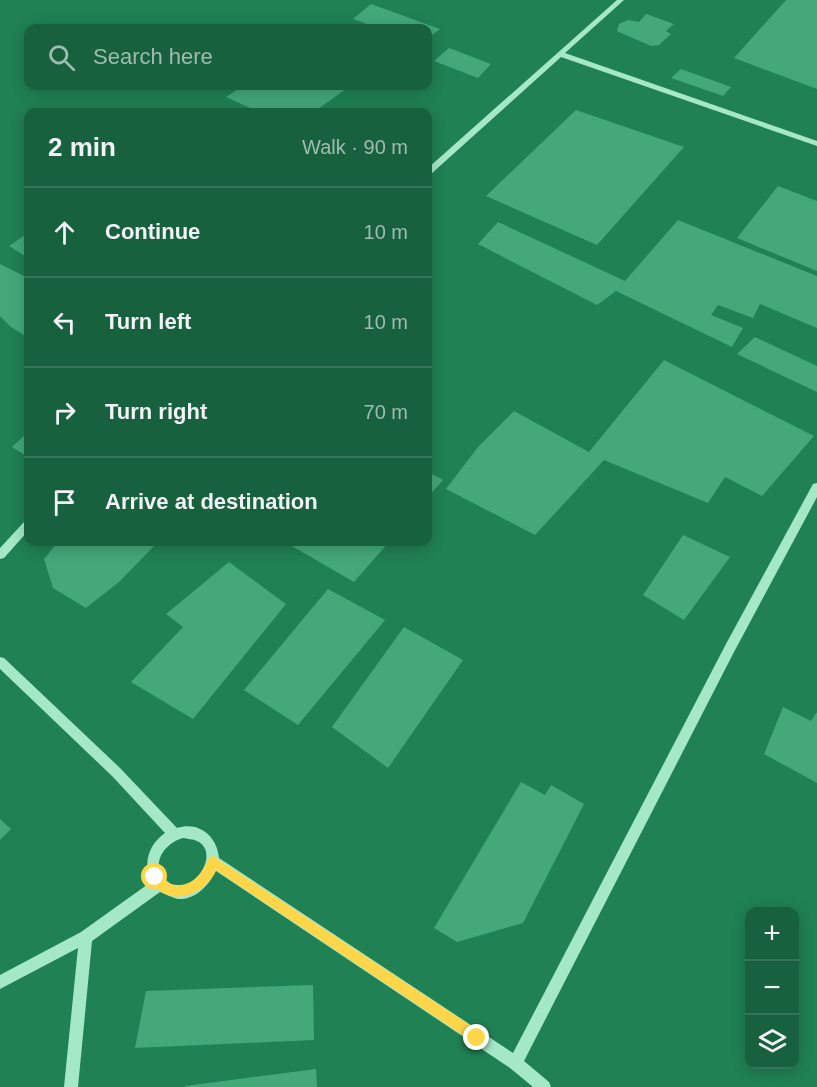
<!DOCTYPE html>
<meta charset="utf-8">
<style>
body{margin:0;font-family:Arial,sans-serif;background:#216746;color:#f1f3f6}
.controls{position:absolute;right:18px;bottom:18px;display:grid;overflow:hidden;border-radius:12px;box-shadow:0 3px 15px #0003}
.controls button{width:54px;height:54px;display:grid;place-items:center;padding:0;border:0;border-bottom:2px solid #367559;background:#18613f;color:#f1f3f6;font:30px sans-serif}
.stop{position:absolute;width:18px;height:18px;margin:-14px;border:4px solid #ffd54a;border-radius:50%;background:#fff}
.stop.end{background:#ffd54a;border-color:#fff;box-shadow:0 2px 6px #0008}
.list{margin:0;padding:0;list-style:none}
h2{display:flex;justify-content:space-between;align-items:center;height:78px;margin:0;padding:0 24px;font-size:26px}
h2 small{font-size:20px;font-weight:400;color:#9fbcb0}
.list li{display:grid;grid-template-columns:39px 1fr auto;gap:18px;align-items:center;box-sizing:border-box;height:90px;padding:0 24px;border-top:2px solid #367559}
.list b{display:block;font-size:22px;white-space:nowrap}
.list em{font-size:20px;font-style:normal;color:#9fbcb0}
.icon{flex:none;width:33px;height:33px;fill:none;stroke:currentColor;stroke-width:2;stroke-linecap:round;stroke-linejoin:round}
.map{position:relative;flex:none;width:817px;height:1087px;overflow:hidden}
.search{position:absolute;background:#18613f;box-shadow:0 3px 15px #0003;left:24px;top:24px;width:408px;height:66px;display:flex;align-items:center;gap:15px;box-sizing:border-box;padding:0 21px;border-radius:12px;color:#9fbcb0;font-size:22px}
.panel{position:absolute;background:#18613f;box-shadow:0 3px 15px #0003;left:24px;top:108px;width:408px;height:438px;border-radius:12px}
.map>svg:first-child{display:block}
.building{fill:#44a879}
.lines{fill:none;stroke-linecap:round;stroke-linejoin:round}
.minor{fill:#a5e8c8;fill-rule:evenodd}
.route{fill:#ffd54a}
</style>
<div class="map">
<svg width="817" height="1087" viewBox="0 0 817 1087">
<rect width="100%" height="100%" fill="#208154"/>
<g class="building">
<path d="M786 0H817V89L734 58Z"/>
<path d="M371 4 440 29 428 38V28H378L353 19Z"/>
<path d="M646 14 674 24 666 31 671 34 659 45 651 46 617 31 619 24 628 20 639 22Z"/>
<path d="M449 48 491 64 478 78 434 61Z"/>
<path d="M681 69 731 87 723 96 671 78Z"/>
<path d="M243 86H350L314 112H259L226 97Z"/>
<path d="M576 110 684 147 597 245 486 196Z"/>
<path d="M778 186 817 201V271L737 238Z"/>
<path d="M678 220 817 276V328L760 304 753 318 718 305 711 315 743 328 732 347 616 291 597 305 478 244 498 222 625 281Z"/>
<path d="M28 233V258L9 246Z"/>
<path d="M0 264 28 278V338L11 327 0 316Z"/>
<path d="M755 337 817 366V392L737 354Z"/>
<path d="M664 360 814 436 762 496 725 477 708 503 604 460 535 535 446 489 478 447 514 411 589 452Z"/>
<path d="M28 432V457L12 447Z"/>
<path d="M428 472 443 480 428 497Z"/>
<path d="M683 535 730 557 684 620 643 595Z"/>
<path d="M58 542H158L119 582 86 608 53 588 44 559Z"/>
<path d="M285 542H389L354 582Z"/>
<path d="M229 562 286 604 193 719 131 682 183 627 166 614Z"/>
<path d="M328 589 385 620 298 725 244 690Z"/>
<path d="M404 627 463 660 388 768 332 727Z"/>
<path d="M783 707 811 721 817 712V783L764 754Z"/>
<path d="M521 782 545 795 551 785 584 804 523 923 457 942 434 928Z"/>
<path d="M0 819 11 829 0 840Z"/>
<path d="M313 985 314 1040 135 1048 146 991Z"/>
<path d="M316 1069 317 1087H185V1086Z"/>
</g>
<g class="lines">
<g class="minor">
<path d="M617 0H624L565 53 817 141V146L561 57 431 174H428V168Z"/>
<path d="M817 483V497L734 652 524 1061 549 1082 551 1087H533L510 1068 216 871C209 885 196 900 178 899 173 898 165 894 160 892L92 941 78 1087H64L78 948 0 989V975L81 932 151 882C143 864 148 845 165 833L112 776 0 669V657L4 658 120 768 177 828C199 821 217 836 219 858L513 1053 726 644 813 484ZM183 838C187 839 193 839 197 841 224 854 187 905 164 878 150 862 167 842 183 838Z"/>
<path d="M28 521V531L4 558 0 559V548L24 522Z"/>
</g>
</g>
<path class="route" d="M213 856 482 1033 484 1038 482 1042 477 1044 473 1042 216 870C205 897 164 910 149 877L155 871 170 884C191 889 202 875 209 857Z"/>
</svg>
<div class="controls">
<button>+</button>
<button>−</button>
<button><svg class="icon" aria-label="layers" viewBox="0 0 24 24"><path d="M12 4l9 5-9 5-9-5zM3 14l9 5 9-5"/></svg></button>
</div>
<div class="stop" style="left:155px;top:877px"></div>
<div class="stop end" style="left:477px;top:1038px"></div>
<div class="search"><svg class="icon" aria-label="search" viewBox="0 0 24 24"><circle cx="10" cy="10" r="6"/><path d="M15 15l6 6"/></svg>Search here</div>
<section class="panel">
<h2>2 min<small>Walk · 90 m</small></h2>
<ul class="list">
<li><svg class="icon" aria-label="ahead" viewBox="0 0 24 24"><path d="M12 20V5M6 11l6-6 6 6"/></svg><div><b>Continue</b></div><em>10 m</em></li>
<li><svg class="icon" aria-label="left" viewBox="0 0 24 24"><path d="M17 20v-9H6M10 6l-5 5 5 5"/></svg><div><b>Turn left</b></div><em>10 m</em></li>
<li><svg class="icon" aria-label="right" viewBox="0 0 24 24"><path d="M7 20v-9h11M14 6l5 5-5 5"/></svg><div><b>Turn right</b></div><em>70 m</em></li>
<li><svg class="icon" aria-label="arrive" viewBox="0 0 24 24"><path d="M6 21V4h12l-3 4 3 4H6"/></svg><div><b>Arrive at destination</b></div></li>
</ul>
</section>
</div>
